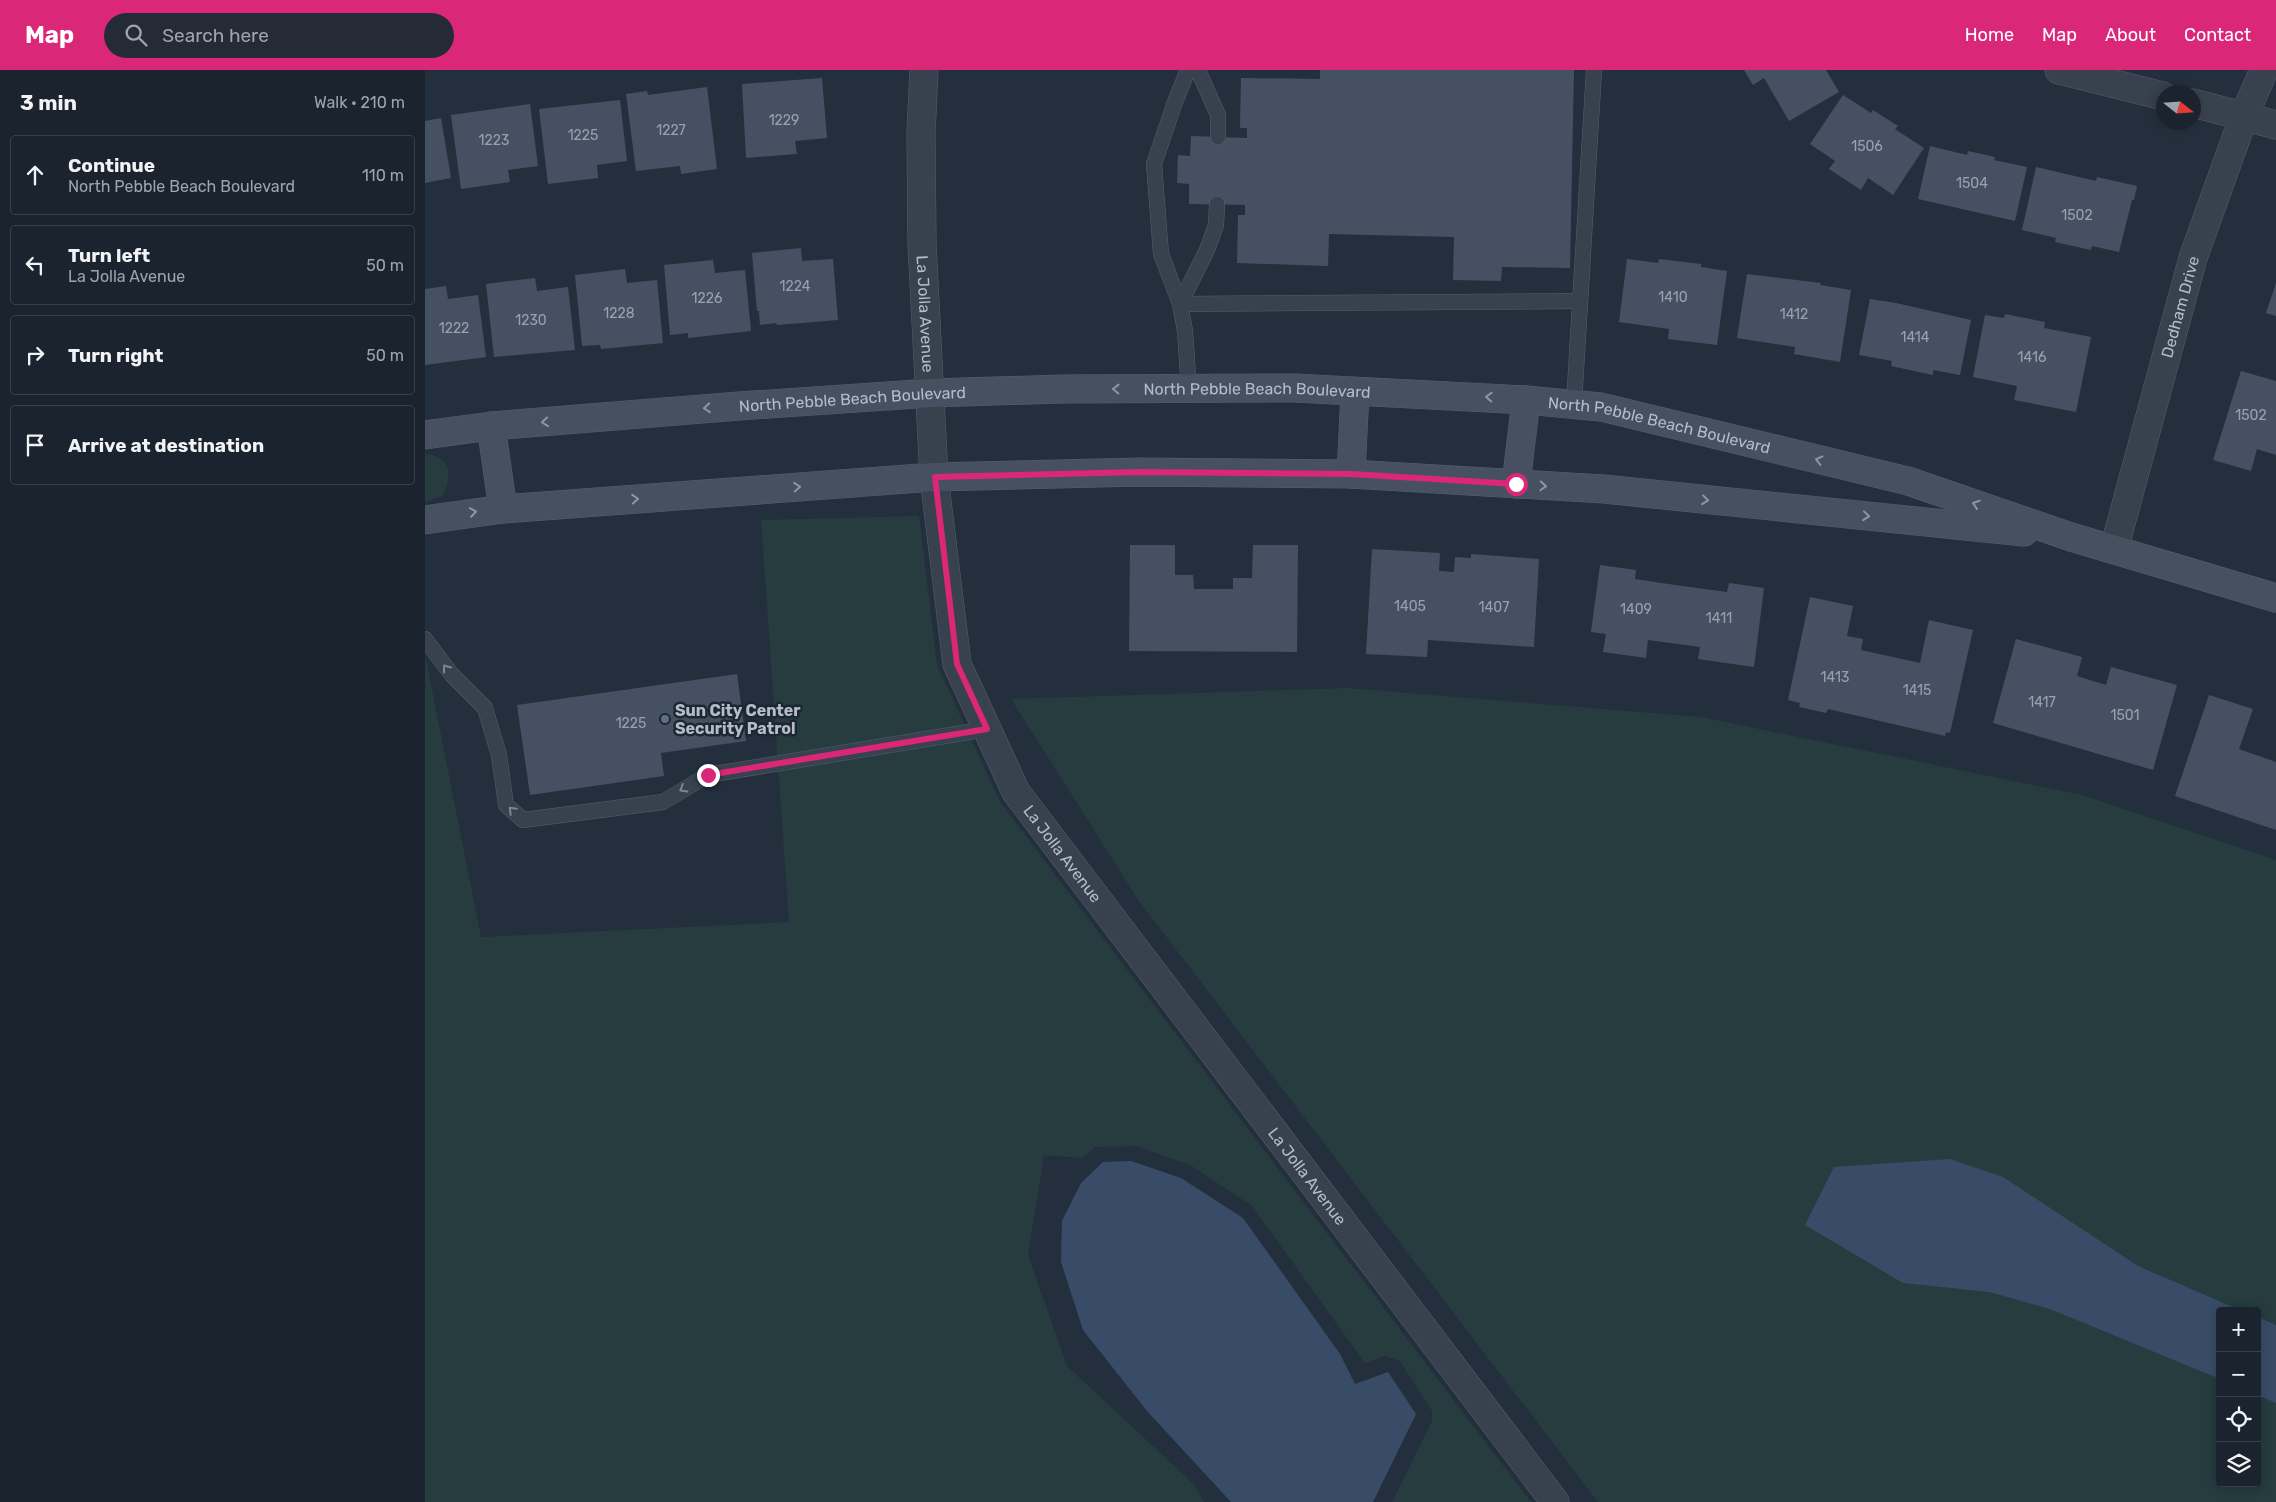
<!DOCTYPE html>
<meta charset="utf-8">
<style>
body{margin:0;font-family:Rubik,sans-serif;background:#242b36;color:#f1f3f6}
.controls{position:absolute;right:15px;bottom:15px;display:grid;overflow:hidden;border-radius:5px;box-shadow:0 2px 12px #0003}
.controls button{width:45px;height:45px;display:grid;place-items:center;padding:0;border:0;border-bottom:1px solid #39404a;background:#1b232e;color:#f1f3f6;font:25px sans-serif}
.compass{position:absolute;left:1731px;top:15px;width:45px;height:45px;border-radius:50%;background:#1b232e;box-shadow:0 2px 12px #0003;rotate:107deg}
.stop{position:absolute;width:15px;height:15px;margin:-11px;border:4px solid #db2777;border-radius:50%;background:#fff}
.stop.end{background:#db2777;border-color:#fff;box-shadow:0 1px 5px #0008}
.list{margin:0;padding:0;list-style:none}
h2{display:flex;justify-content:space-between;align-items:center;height:65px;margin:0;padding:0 20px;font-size:21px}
h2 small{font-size:16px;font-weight:400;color:#a0a4aa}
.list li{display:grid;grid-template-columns:32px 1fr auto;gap:15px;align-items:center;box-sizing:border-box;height:80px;margin:0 10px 10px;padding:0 10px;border:1px solid #39404a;border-radius:5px}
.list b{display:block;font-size:19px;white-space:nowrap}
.list p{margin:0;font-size:16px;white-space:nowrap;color:#a0a4aa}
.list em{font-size:16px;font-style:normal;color:#a0a4aa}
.icon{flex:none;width:28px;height:28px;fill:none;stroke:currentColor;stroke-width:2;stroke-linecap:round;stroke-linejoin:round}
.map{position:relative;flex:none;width:1851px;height:1432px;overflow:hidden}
header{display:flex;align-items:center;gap:30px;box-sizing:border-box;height:70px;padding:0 25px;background:#db2777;color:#fff}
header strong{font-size:24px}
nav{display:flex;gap:28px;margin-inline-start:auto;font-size:18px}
.search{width:350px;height:45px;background:#242b36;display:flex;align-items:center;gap:12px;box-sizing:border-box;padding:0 18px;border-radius:28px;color:#a0a4aa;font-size:19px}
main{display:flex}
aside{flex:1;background:#1b232e}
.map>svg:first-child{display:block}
.green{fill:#263c3f;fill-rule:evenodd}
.water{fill:#394c67}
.building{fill:#455162}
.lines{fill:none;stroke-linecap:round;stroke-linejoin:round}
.lane-casing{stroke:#565f6c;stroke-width:16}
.street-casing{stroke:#565f6c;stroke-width:29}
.secondary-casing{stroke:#565f6c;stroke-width:29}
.lane{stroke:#38414e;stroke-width:15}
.street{stroke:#38414e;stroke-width:28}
.secondary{stroke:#465061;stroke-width:28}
.oneway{stroke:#8e96a5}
.oneway2{stroke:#7c8592}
.route{stroke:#db2777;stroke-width:6}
.service-dot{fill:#5c6f8a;stroke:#1d2633;stroke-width:2}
.labels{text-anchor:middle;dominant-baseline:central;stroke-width:5;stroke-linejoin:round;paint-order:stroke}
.number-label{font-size:14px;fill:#98a1af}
.street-label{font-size:16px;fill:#b4bcc9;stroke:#1d2633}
.poi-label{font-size:16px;font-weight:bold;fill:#b4bcc9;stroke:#1d2633;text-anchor:start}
</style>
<header>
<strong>Map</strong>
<div class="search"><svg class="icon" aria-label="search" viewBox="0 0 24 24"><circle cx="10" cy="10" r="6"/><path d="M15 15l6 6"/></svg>Search here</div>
<nav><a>Home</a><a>Map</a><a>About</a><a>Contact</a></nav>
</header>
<main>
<aside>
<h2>3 min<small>Walk · 210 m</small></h2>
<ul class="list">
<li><svg class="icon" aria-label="ahead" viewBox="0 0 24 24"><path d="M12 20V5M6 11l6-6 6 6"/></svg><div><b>Continue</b><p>North Pebble Beach Boulevard</p></div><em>110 m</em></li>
<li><svg class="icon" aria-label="left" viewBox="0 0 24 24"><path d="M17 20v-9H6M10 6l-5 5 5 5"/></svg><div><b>Turn left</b><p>La Jolla Avenue</p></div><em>50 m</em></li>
<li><svg class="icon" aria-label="right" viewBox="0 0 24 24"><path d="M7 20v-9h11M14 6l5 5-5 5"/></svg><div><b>Turn right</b></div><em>50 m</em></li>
<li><svg class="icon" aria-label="arrive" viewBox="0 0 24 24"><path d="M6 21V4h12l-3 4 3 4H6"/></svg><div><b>Arrive at destination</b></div></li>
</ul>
</aside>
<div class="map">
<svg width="1851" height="1432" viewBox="0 0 1851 1432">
<rect width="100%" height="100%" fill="#242f3e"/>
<g class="green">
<path d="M0 384C25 386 29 406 17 426L0 432Z"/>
<path d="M494 446 512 595 575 732 1106 1432H967L1007 1351V1341L975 1291 960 1286 940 1293 827 1136 765 1095 711 1076 670 1077 657 1088 619 1085 603 1185 642 1296 759 1405 769 1415 779 1432H0V584L56 867 364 852 336 450Z"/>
<path d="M922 618 1276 647 1657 725 1851 790V1432H1173L714 831 586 629ZM1795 1241H1832V1413H1795Z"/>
</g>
<g class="water">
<path d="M1525 1089 1578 1107 1713 1196 1817 1241H1795V1309L1625 1239 1565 1222 1478 1213 1380 1155 1409 1097Z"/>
<path d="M706 1091 756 1108 818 1148 915 1284 930 1314 963 1302 991 1344 948 1432H806L722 1341 658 1260 636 1192 637 1151 656 1113 678 1092Z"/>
<path d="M1832 1247 1851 1255V1333L1832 1325Z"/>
</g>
<g class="building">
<path d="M895 0H1149L1145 198 1077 197 1076 211 1028 210 1029 167 904 164 903 196 812 193 813 145H820V135L764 134V114L752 113 753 85 765 86 766 66 822 68V58H815L816 8 895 9Z"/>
<path d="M1319 0H1401L1414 22 1364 51 1339 8 1328 15Z"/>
<path d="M397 8 402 68 370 71 372 84 321 88 317 14Z"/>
<path d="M282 17 292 99 256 104 255 96 211 101 201 24 222 21 223 25Z"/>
<path d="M1418 25 1446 43 1448 40 1473 56 1470 59 1499 78 1468 125 1443 108 1436 120 1404 99 1410 91 1385 74Z"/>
<path d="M195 30 202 91 172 95 173 108 123 114 114 39Z"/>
<path d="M105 34 113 96 83 100 85 112 36 119 26 45Z"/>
<path d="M16 48 26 108 0 113V51Z"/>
<path d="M1505 76 1542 85 1543 81 1570 87 1569 90 1602 97 1590 151 1493 129Z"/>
<path d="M1611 97 1671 111 1672 107 1712 116 1709 130H1707L1694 182 1667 176 1666 180 1630 172 1631 168 1597 160Z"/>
<path d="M376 178 377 191 408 189 413 250 352 255 351 253 335 255 334 241H332L327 183Z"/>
<path d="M1202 189 1233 193 1234 189 1276 194V197L1302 201 1292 275 1243 269 1244 259 1194 252Z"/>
<path d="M288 190 290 203 320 200 326 261 263 268V263L245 265 239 195Z"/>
<path d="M200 199 202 213 232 210 238 273 176 279 175 275 157 276 150 205Z"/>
<path d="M1322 204 1396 213 1395 215 1426 220 1415 292 1369 284 1370 277 1312 268Z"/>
<path d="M110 208 112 221 143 217 150 280 69 287 61 214Z"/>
<path d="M1851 213V246L1841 243Z"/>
<path d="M21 216 23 229 53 225 61 287 0 295V219Z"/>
<path d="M1445 229 1471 233 1546 250 1535 305 1508 300V305L1466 296 1467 291 1434 285Z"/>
<path d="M1580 244 1620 252 1619 258 1666 267 1651 342 1589 330 1592 316 1548 307 1560 245 1579 248Z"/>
<path d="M1816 301 1851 311V385L1832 379 1826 401 1788 390Z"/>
<path d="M705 475H750V505H768L769 519H808V508H827L828 475H873L872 582 704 581Z"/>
<path d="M947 479 1015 483 1014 501 1029 502 1030 487 1046 488V484L1114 489 1109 577 1003 570 1002 587 941 584Z"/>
<path d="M1175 495 1211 500 1210 509 1257 516 1302 522 1304 513 1339 518 1329 597 1273 589 1275 577 1223 570 1221 588 1178 582 1181 564 1166 562Z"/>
<path d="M1385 527 1428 536 1422 566 1438 569 1436 580 1495 593 1504 550 1548 560 1525 663 1521 662 1520 666 1403 639 1401 643 1374 637 1375 633 1363 630Z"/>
<path d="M1591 569 1657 587 1652 606 1681 615 1686 597 1752 615 1728 700 1568 653Z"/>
<path d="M312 604 321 671 236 683 239 706 105 725 92 635Z"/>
<path d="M1784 625 1828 639 1814 679 1851 692V760L1750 726Z"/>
</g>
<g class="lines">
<defs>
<g id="lane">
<path d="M763 0 750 32 729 94 736 184 755 234 760 261 764 320"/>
<path d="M773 0 793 45V67"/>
<path d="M792 134 791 155 782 180 755 234 1155 231"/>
<path d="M1149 334 1169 0"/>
<path d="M0 569 27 605 60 638 74 685 81 735 98 750 238 732 283 705 562 659"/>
</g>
<g id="street">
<path id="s1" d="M499 0 496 63 497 174 509 407 532 594 591 722 1130 1432"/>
<path d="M1634 0 1738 26"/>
<path d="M1768 33 1851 55"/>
<path id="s2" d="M1689 479 1768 188 1819 46 1839 0"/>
</g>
<g id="secondary">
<path d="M66 356 78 439"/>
<path id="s3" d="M0 365 66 356 314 336 506 323 638 319 870 318 1101 330 1176 337 1483 411 1646 467 1851 528"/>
<path d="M926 404 930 322"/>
<path d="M1091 414 1101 330"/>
<path d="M0 450 78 439 509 407 715 402 926 404 1179 419 1599 462"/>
</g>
</defs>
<use href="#lane" class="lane-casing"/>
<use href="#street" class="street-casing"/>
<use href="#secondary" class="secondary-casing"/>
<use href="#lane" class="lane"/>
<use href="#street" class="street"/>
<use href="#secondary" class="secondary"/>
</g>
<defs><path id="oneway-chevron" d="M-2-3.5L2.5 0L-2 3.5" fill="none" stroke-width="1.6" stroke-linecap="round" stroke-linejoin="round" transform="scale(1.25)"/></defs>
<g class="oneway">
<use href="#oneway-chevron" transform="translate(691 319) rotate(-179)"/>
<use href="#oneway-chevron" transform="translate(1064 327) rotate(-177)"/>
<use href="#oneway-chevron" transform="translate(282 338) rotate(175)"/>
<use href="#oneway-chevron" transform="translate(120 352) rotate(175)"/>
<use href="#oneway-chevron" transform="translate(1394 390) rotate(-166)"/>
<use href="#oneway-chevron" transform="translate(1118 416) rotate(3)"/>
<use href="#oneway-chevron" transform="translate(372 417) rotate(-4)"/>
<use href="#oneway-chevron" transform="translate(210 429) rotate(-4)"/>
<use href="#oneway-chevron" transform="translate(1280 430) rotate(6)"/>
<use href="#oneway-chevron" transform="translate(1551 434) rotate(-161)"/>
<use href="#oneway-chevron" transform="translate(48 442) rotate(-8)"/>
<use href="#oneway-chevron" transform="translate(1441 446) rotate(6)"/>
</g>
<g class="oneway2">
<use href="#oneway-chevron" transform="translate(21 598) rotate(-126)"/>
<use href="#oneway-chevron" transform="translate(258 719) rotate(149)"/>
<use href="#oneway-chevron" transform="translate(87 740) rotate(-135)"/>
</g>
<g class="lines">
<path class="route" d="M283 705 562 659 532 594 510 407 715 402 926 404 1091 414"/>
</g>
<circle class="service-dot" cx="240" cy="649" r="5"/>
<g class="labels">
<g class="number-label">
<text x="359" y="50">1229</text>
<text x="246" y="60">1227</text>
<text x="158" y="65">1225</text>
<text x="69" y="70">1223</text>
<text x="1442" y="76">1506</text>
<text x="1547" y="113">1504</text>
<text x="1652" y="145">1502</text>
<text x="370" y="216">1224</text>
<text x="1248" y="227">1410</text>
<text x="282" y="228">1226</text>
<text x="194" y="243">1228</text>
<text x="1369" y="244">1412</text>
<text x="106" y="250">1230</text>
<text x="29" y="258">1222</text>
<text x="1490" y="267">1414</text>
<text x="1607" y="287">1416</text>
<text x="1826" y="345">1502</text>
<text x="985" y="536">1405</text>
<text x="1069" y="537">1407</text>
<text x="1211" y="539">1409</text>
<text x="1294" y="548">1411</text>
<text x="1410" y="607">1413</text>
<text x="1492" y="620">1415</text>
<text x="1617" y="632">1417</text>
<text x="1700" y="645">1501</text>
<text x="206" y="653">1225</text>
</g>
<g class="street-label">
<text stroke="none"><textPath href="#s2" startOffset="251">Dedham Drive</textPath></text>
<text stroke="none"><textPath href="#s1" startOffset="244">La Jolla Avenue</textPath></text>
<text stroke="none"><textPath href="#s3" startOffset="834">North Pebble Beach Boulevard</textPath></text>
<text stroke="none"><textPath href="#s3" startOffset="429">North Pebble Beach Boulevard</textPath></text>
<text stroke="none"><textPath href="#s3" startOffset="1239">North Pebble Beach Boulevard</textPath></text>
<text stroke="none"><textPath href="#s1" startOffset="814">La Jolla Avenue</textPath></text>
<text stroke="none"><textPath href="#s1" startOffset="1219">La Jolla Avenue</textPath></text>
</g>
<g class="poi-label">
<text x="250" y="640">Sun City Center<tspan x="250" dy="18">Security Patrol</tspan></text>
</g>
</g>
</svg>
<div class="controls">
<button>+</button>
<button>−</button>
<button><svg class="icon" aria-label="locate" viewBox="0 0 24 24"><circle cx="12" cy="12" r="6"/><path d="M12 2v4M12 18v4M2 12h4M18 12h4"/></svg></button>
<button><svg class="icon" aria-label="layers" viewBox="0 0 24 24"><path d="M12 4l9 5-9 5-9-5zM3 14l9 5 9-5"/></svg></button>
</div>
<svg class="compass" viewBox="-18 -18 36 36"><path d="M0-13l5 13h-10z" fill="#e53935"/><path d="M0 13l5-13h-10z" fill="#a0a4aa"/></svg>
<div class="stop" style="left:1091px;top:414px"></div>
<div class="stop end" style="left:283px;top:705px"></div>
</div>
</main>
